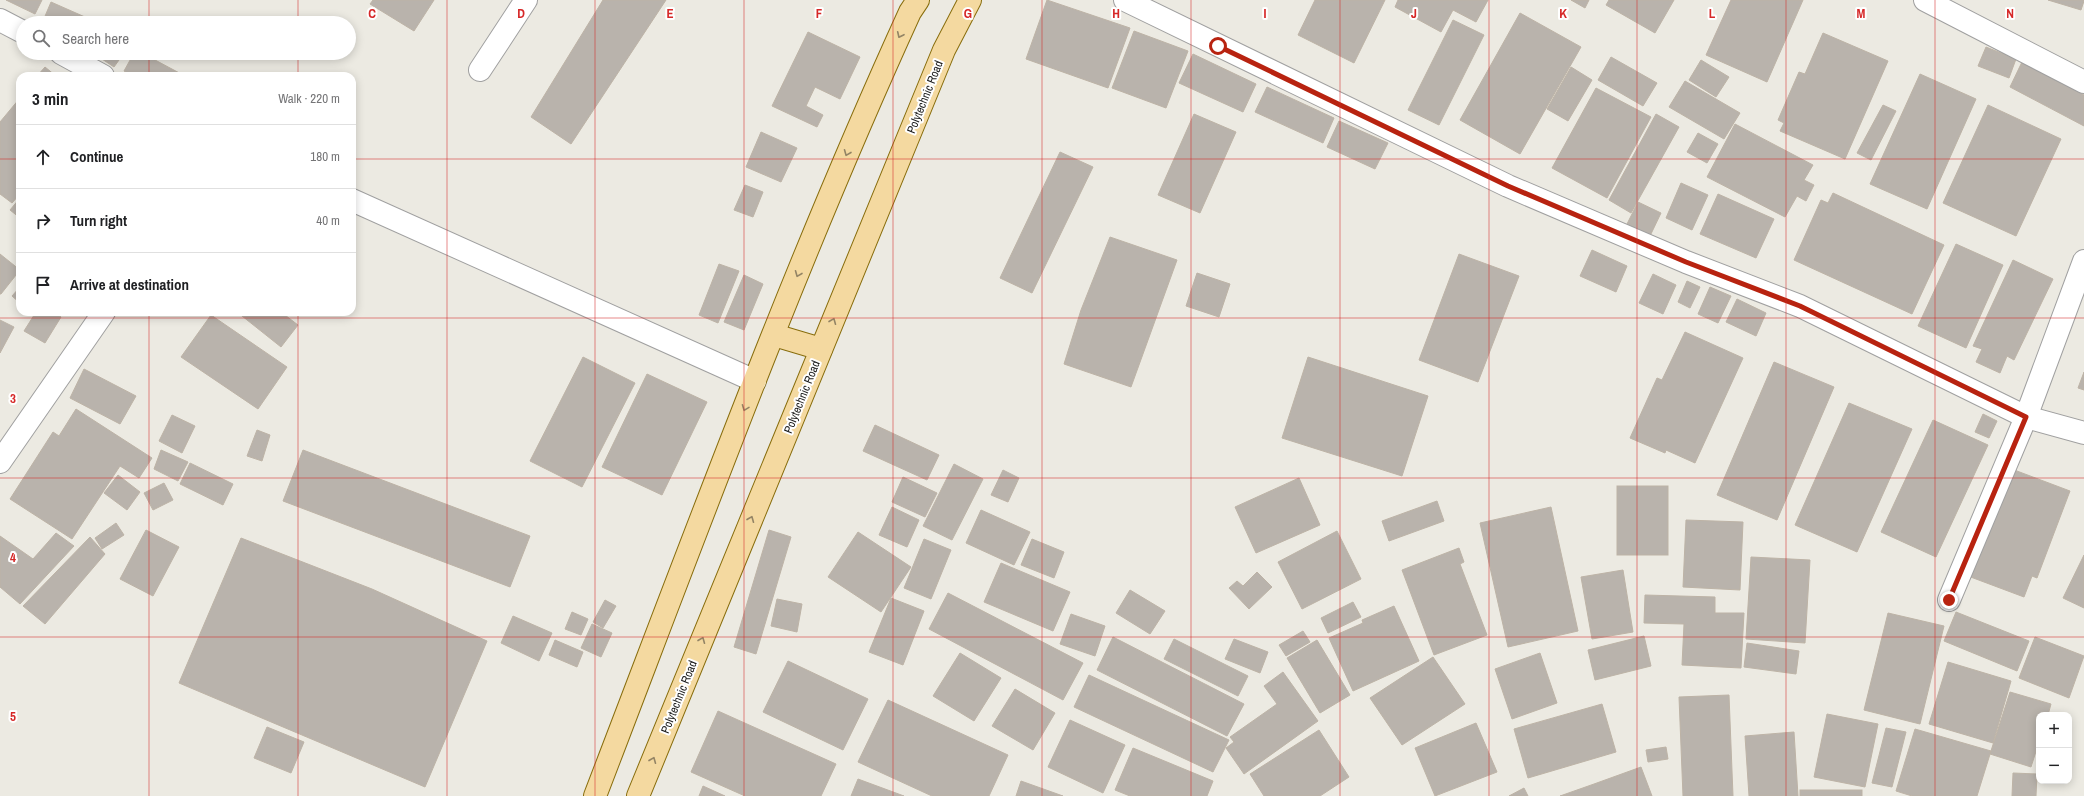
<!DOCTYPE html>
<meta charset="utf-8">
<style>
body{margin:0;font-family:"Archivo Narrow",sans-serif;background:#f2f2f2;color:#202124}
.controls{position:absolute;right:12px;bottom:12px;display:grid;overflow:hidden;border-radius:8px;box-shadow:0 2px 10px #0003}
.controls button{width:36px;height:36px;display:grid;place-items:center;padding:0;border:0;border-bottom:1px solid #e0e0e0;background:#fff;color:#202124;font:20px sans-serif}
.stop{position:absolute;width:12px;height:12px;margin:-9px;border:3px solid #b82310;border-radius:50%;background:#fff}
.stop.end{background:#b82310;border-color:#fff;box-shadow:0 1px 4px #0008}
.list{margin:0;padding:0;list-style:none}
h2{display:flex;justify-content:space-between;align-items:center;height:52px;margin:0;padding:0 16px;font-size:17px}
h2 small{font-size:13px;font-weight:400;color:#757577}
.list li{display:grid;grid-template-columns:26px 1fr auto;gap:12px;align-items:center;box-sizing:border-box;height:64px;padding:0 16px;border-top:1px solid #e0e0e0}
.list b{display:block;font-size:15px;white-space:nowrap}
.list em{font-size:13px;font-style:normal;color:#757577}
.icon{flex:none;width:22px;height:22px;fill:none;stroke:currentColor;stroke-width:2;stroke-linecap:round;stroke-linejoin:round}
.map{position:relative;flex:none;width:2084px;height:796px;overflow:hidden}
.search{position:absolute;background:#fff;box-shadow:0 2px 10px #0003;left:16px;top:16px;width:340px;height:44px;display:flex;align-items:center;gap:10px;box-sizing:border-box;padding:0 14px;border-radius:22px;color:#757577;font-size:15px}
.panel{position:absolute;background:#fff;box-shadow:0 2px 10px #0003;left:16px;top:72px;width:340px;height:244px;border-radius:12px}
.map>svg:first-child{display:block}
.building{fill:#b9b3ac;stroke:#bdb3a6}
.lines{fill:none;stroke-linecap:round;stroke-linejoin:round}
.minor-casing{stroke:#a0a0a0;stroke-width:24}
.major-casing{stroke:#886d0c;stroke-width:24}
.minor{stroke:#fff;stroke-width:22}
.major{stroke:#f4d9a0;stroke-width:22}
.oneway{stroke:#938465}
.route{stroke:#b82310;stroke-width:5}
.grid{fill:none;stroke:#d62828;stroke-width:1;stroke-opacity:0.55}
.labels{text-anchor:middle;dominant-baseline:central;stroke-width:4;stroke-linejoin:round;paint-order:stroke}
.street-label{font-size:12px;fill:#1c1c1c;stroke:#fff}
.grid-label{font-size:13px;text-anchor:middle;font-weight:bold;fill:#d62828;stroke:#fff;stroke-width:4;stroke-linejoin:round;paint-order:stroke}
</style>
<div class="map">
<svg width="2084" height="796" viewBox="0 0 2084 796">
<rect width="100%" height="100%" fill="#eceae2"/>
<g class="building">
<path d="M6 0H42L35 14Z"/>
<path d="M373 0H434L414 31 370 4Z"/>
<path d="M603 0H666L571 144 531 117Z"/>
<path d="M1047 0 1130 28 1108 88 1026 59Z"/>
<path d="M1315 0H1385L1354 63 1298 35Z"/>
<path d="M1398 0H1488L1476 22 1453 10 1441 32 1395 7Z"/>
<path d="M1571 0H1589L1585 8Z"/>
<path d="M1609 0H1674L1655 33 1606 5Z"/>
<path d="M1731 0H1803L1767 82 1706 55Z"/>
<path d="M2048 0H2084V1L2081 10Z"/>
<path d="M51 2 94 21 93 23H48L43 21Z"/>
<path d="M1520 13 1581 47 1520 154 1460 120Z"/>
<path d="M1453 20 1484 35 1439 125 1408 110Z"/>
<path d="M1134 31 1188 51 1166 108 1112 88Z"/>
<path d="M808 32 860 57 840 99 815 87 806 106 823 115 817 127 772 106Z"/>
<path d="M1823 33 1888 61 1845 159 1780 131 1784 123 1778 120 1799 72 1805 74Z"/>
<path d="M1986 47 2016 59 2009 78 1978 66Z"/>
<path d="M93 53H124L114 67Z"/>
<path d="M134 53H142L185 76H133L124 71Z"/>
<path d="M1193 54 1256 84 1243 112 1179 83Z"/>
<path d="M1611 57 1657 83 1643 106 1598 80Z"/>
<path d="M1701 60 1729 77 1716 97 1689 80Z"/>
<path d="M2022 62 2084 95V126L2010 87Z"/>
<path d="M45 67 56 76H37Z"/>
<path d="M1571 67 1592 80 1568 121 1547 109Z"/>
<path d="M1920 74 1976 99 1927 209 1870 184Z"/>
<path d="M1685 81 1740 113 1724 139 1669 107Z"/>
<path d="M1267 87 1334 118 1323 143 1255 112Z"/>
<path d="M1596 88 1651 117 1607 198 1552 168Z"/>
<path d="M20 98V194L12 203 0 194V122Z"/>
<path d="M1883 105 1896 111 1871 160 1857 153Z"/>
<path d="M1988 105 2061 139 2016 236 1943 203Z"/>
<path d="M1194 114 1236 132 1200 213 1158 195Z"/>
<path d="M1656 114 1679 127 1631 213 1609 200Z"/>
<path d="M1339 121 1388 143 1375 169 1327 147Z"/>
<path d="M1735 124 1813 165 1804 180 1814 185 1806 201 1797 196 1785 217 1707 177Z"/>
<path d="M761 132 797 148 781 182 746 167Z"/>
<path d="M1698 133 1718 144 1707 163 1687 152Z"/>
<path d="M1060 152 1093 167 1032 293 1000 278Z"/>
<path d="M1681 183 1708 195 1692 230 1666 218Z"/>
<path d="M745 185 763 192 753 217 734 210Z"/>
<path d="M1833 193 1944 245 1912 314 1794 260 1821 200 1828 203Z"/>
<path d="M1718 194 1774 219 1756 258 1700 234Z"/>
<path d="M20 198V218L10 210Z"/>
<path d="M1638 202 1661 213 1650 236 1627 224Z"/>
<path d="M1110 237 1177 260 1131 387 1064 364 1081 310Z"/>
<path d="M1956 244 2003 265 1966 348 1918 326Z"/>
<path d="M1592 250 1627 266 1616 292 1580 276Z"/>
<path d="M0 254 20 270 1 294H0Z"/>
<path d="M1459 254 1519 276 1478 382 1419 360Z"/>
<path d="M2013 260 2053 279 2014 360 2007 356 2000 373 1976 362 1982 349 1973 346Z"/>
<path d="M719 264 739 271 718 323 699 315Z"/>
<path d="M1197 273 1230 284 1219 317 1186 306Z"/>
<path d="M1653 274 1676 285 1663 314 1639 303Z"/>
<path d="M744 275 763 284 744 330 724 322Z"/>
<path d="M1687 281 1700 287 1690 308 1678 302Z"/>
<path d="M20 287V303L12 296Z"/>
<path d="M1710 287 1731 296 1718 323 1698 314Z"/>
<path d="M1737 299 1766 313 1756 336 1726 322Z"/>
<path d="M36 312H53L61 317 45 343 24 331Z"/>
<path d="M237 312H281L298 325 281 347Z"/>
<path d="M211 315 287 367 258 409 181 357Z"/>
<path d="M0 320 14 327 0 353Z"/>
<path d="M1685 332 1743 358 1695 463 1666 450 1665 453 1630 438 1657 378 1662 380Z"/>
<path d="M583 357 635 383 582 487 530 461Z"/>
<path d="M1308 357 1428 396 1402 476 1282 438Z"/>
<path d="M1774 362 1834 387 1777 520 1717 495Z"/>
<path d="M84 369 136 396 120 424 70 398Z"/>
<path d="M2084 372V390L2078 388Z"/>
<path d="M647 374 707 402 662 495 602 467Z"/>
<path d="M1849 403 1912 429 1857 552 1795 525Z"/>
<path d="M76 409 152 458 139 478 120 466 72 539 10 499 53 432 59 436Z"/>
<path d="M1983 414 1997 421 1989 438 1975 432Z"/>
<path d="M172 415 195 426 182 453 159 441Z"/>
<path d="M1933 420 1988 445 1936 557 1881 532Z"/>
<path d="M875 425 939 455 927 480 863 451Z"/>
<path d="M257 430 270 435 262 461 247 456Z"/>
<path d="M161 450 188 462 178 481 154 469Z"/>
<path d="M303 450 530 536 510 587 283 501Z"/>
<path d="M190 463 233 484 223 505 180 484Z"/>
<path d="M954 464 983 479 952 540 923 526Z"/>
<path d="M2009 468 2070 491 2037 578 2032 576 2024 597 1968 576Z"/>
<path d="M1003 470 1019 478 1008 502 991 495Z"/>
<path d="M118 475 140 492 127 510 104 493Z"/>
<path d="M903 477 937 493 925 517 892 502Z"/>
<path d="M1299 478 1320 525 1256 553 1235 507Z"/>
<path d="M164 483 173 500 153 510 144 493Z"/>
<rect x="1617" y="486" width="51" height="69"/>
<path d="M1437 501 1444 521 1389 541 1382 521Z"/>
<path d="M892 507 919 520 907 547 879 535Z"/>
<path d="M1551 507 1578 631 1508 647 1480 523Z"/>
<path d="M981 510 1030 532 1014 565 966 543Z"/>
<path d="M1686 520 1743 522 1740 590 1683 587Z"/>
<path d="M116 523 124 535 102 549 95 538Z"/>
<path d="M146 530 179 547 153 596 120 579Z"/>
<path d="M769 530 791 537 756 654 734 647Z"/>
<path d="M1337 531 1361 579 1302 609 1278 562Z"/>
<path d="M858 532 911 567 881 612 828 577Z"/>
<path d="M56 533 74 546 20 604 0 587V536L33 559Z"/>
<path d="M90 537 105 554 45 624 23 606Z"/>
<path d="M241 538 372 589 487 641 425 787 179 683Z"/>
<path d="M924 539 951 550 931 599 904 588Z"/>
<path d="M1032 539 1064 552 1054 578 1021 565Z"/>
<path d="M1459 548 1464 562 1460 564 1487 635 1434 655 1402 570Z"/>
<path d="M2084 555V608L2063 598Z"/>
<path d="M1751 557 1810 560 1805 643 1746 639Z"/>
<path d="M1001 563 1070 592 1053 631 984 602Z"/>
<path d="M1623 570 1633 632 1592 639 1581 577Z"/>
<path d="M1257 572 1272 587 1249 609 1229 588 1237 581 1243 586Z"/>
<path d="M1130 590 1165 611 1150 634 1116 613Z"/>
<path d="M948 593 1083 663 1063 700 929 629Z"/>
<path d="M1645 595 1715 597V613H1744L1741 668 1682 665 1684 624 1644 623Z"/>
<path d="M891 598 924 611 903 665 869 652Z"/>
<path d="M777 599 802 604 797 632 771 626Z"/>
<path d="M605 600 616 606 603 628 593 622Z"/>
<path d="M1353 602 1361 617 1328 633 1321 618Z"/>
<path d="M1394 606 1419 661 1353 691 1329 638 1363 623 1362 620Z"/>
<path d="M572 612 588 619 581 635 565 629Z"/>
<path d="M1956 612 2029 641 2017 671 1944 641Z"/>
<path d="M1888 613 1944 626 1920 724 1864 710Z"/>
<path d="M1071 614 1105 626 1095 656 1060 644Z"/>
<path d="M513 616 552 633 539 661 501 643Z"/>
<path d="M592 624 612 633 601 657 581 648Z"/>
<path d="M1303 631 1310 642 1286 656 1279 645Z"/>
<path d="M1644 636 1651 666 1595 680 1588 650Z"/>
<path d="M1113 637 1244 704 1227 736 1097 670Z"/>
<path d="M2035 637 2084 656 2069 698 2019 678Z"/>
<path d="M1174 639 1248 676 1238 696 1164 659Z"/>
<path d="M1234 639 1268 652 1260 673 1225 659Z"/>
<path d="M555 640 583 652 577 667 549 655Z"/>
<path d="M1317 640 1350 695 1320 713 1287 658Z"/>
<path d="M1747 643 1799 651 1796 674 1744 667Z"/>
<path d="M960 653 1001 678 974 721 933 696Z"/>
<path d="M1540 653 1557 703 1512 719 1495 669Z"/>
<path d="M1433 657 1465 704 1402 745 1370 698Z"/>
<path d="M788 661 868 699 843 750 763 712Z"/>
<path d="M1948 662 2011 681 1993 743 1929 724Z"/>
<path d="M1283 672 1318 721 1244 774 1226 748 1234 742 1230 737 1277 704 1264 686Z"/>
<path d="M1089 675 1229 740 1213 772 1074 707Z"/>
<path d="M1015 689 1055 713 1033 750 992 726Z"/>
<path d="M2010 692 2051 704 2048 715H2039V742L2031 767 1990 754Z"/>
<path d="M1729 695 1733 796H1683L1679 697Z"/>
<path d="M888 700 1008 755 989 796H932L858 762Z"/>
<path d="M1602 704 1616 752 1528 778 1514 729Z"/>
<path d="M718 711 836 764 821 796H745L691 772Z"/>
<path d="M1827 714 1878 724 1865 787 1814 777Z"/>
<path d="M1070 720 1125 745 1103 793 1048 767Z"/>
<path d="M1476 723 1497 772 1435 796 1415 748Z"/>
<path d="M267 727 304 742 291 773 254 758Z"/>
<path d="M1886 728 1906 732 1892 787 1872 783Z"/>
<path d="M1915 729 1991 751 1977 796H1912L1896 791Z"/>
<path d="M1319 730 1349 777 1320 796H1264L1250 774Z"/>
<path d="M1794 732 1798 796H1749L1745 736Z"/>
<path d="M1666 747 1668 759 1648 762 1646 750Z"/>
<path d="M1133 748 1213 781 1207 796H1130L1115 790Z"/>
<path d="M1641 767 1652 796H1560L1594 784Z"/>
<path d="M2013 773 2037 774 2036 796H2012Z"/>
<path d="M858 779 904 796H851Z"/>
<path d="M1021 781 1063 796H1016Z"/>
<path d="M703 786 725 796H699Z"/>
<path d="M1524 788 1528 796H1509Z"/>
<rect x="1800" y="790" width="62" height="6"/>
</g>
<g class="lines">
<defs>
<g id="minor">
<path d="M1125 0 1508 186 1686 262 1800 306 2026 417 2084 433"/>
<path d="M1925 0 2084 82"/>
<path d="M0 20 23 32"/>
<path d="M61 53 103 76"/>
<path d="M480 70 526 0"/>
<path d="M352 200 755 381"/>
<path d="M0 462 104 312"/>
<path d="M1949 600 2026 417 2084 261"/>
</g>
<g id="major">
<path d="M774 335 821 349"/>
<path d="M595 796C696 533 793 268 910 12L918 0"/>
<path d="M638 796 944 50 970 0"/>
</g>
</defs>
<use href="#minor" class="minor-casing"/>
<use href="#major" class="major-casing"/>
<use href="#minor" class="minor"/>
<use href="#major" class="major"/>
</g>
<defs><path id="oneway-chevron" d="M-2-3.5L2.5 0L-2 3.5" fill="none" stroke-width="1.6" stroke-linecap="round" stroke-linejoin="round"/></defs>
<g class="oneway">
<use href="#oneway-chevron" transform="translate(900 35) rotate(115)"/>
<use href="#oneway-chevron" transform="translate(847 153) rotate(112)"/>
<use href="#oneway-chevron" transform="translate(798 274) rotate(112)"/>
<use href="#oneway-chevron" transform="translate(833 321) rotate(-68)"/>
<use href="#oneway-chevron" transform="translate(745 408) rotate(111)"/>
<use href="#oneway-chevron" transform="translate(751 519) rotate(-68)"/>
<use href="#oneway-chevron" transform="translate(702 640) rotate(-68)"/>
<use href="#oneway-chevron" transform="translate(653 760) rotate(-68)"/>
</g>
<g class="lines">
<path class="route" d="M1218 46 1508 186 1686 262 1800 306 2026 417 1949 600"/>
</g>
<path class="grid" d="M149 0V23M298 0V23M447 0V796M595 0V796M744 0V796M893 0V796M1042 0V796M1191 0V796M1340 0V796M1489 0V796M1637 0V796M1786 0V796M1935 0V796M149 53V76M298 53V76M0 159H20M352 159H2084M149 312V796M298 312V796M0 318H2084M0 478H2084M0 637H2084"/>
<g class="labels">
<g class="street-label">
<text transform="translate(925 97) rotate(-68)">Polytechnic Road</text>
<text transform="translate(802 397) rotate(-68)">Polytechnic Road</text>
<text transform="translate(679 697) rotate(-68)">Polytechnic Road</text>
</g>
</g>
<g class="grid-label">
<text x="372" y="18">C</text>
<text x="521" y="18">D</text>
<text x="670" y="18">E</text>
<text x="819" y="18">F</text>
<text x="968" y="18">G</text>
<text x="1116" y="18">H</text>
<text x="1265" y="18">I</text>
<text x="1414" y="18">J</text>
<text x="1563" y="18">K</text>
<text x="1712" y="18">L</text>
<text x="1861" y="18">M</text>
<text x="2010" y="18">N</text>
<text x="13" y="403">3</text>
<text x="13" y="562">4</text>
<text x="13" y="721">5</text>
</g>
</svg>
<div class="controls">
<button>+</button>
<button>−</button>
</div>
<div class="stop" style="left:1218px;top:46px"></div>
<div class="stop end" style="left:1949px;top:600px"></div>
<div class="search"><svg class="icon" aria-label="search" viewBox="0 0 24 24"><circle cx="10" cy="10" r="6"/><path d="M15 15l6 6"/></svg>Search here</div>
<section class="panel">
<h2>3 min<small>Walk · 220 m</small></h2>
<ul class="list">
<li><svg class="icon" aria-label="ahead" viewBox="0 0 24 24"><path d="M12 20V5M6 11l6-6 6 6"/></svg><div><b>Continue</b></div><em>180 m</em></li>
<li><svg class="icon" aria-label="right" viewBox="0 0 24 24"><path d="M7 20v-9h11M14 6l5 5-5 5"/></svg><div><b>Turn right</b></div><em>40 m</em></li>
<li><svg class="icon" aria-label="arrive" viewBox="0 0 24 24"><path d="M6 21V4h12l-3 4 3 4H6"/></svg><div><b>Arrive at destination</b></div></li>
</ul>
</section>
</div>
